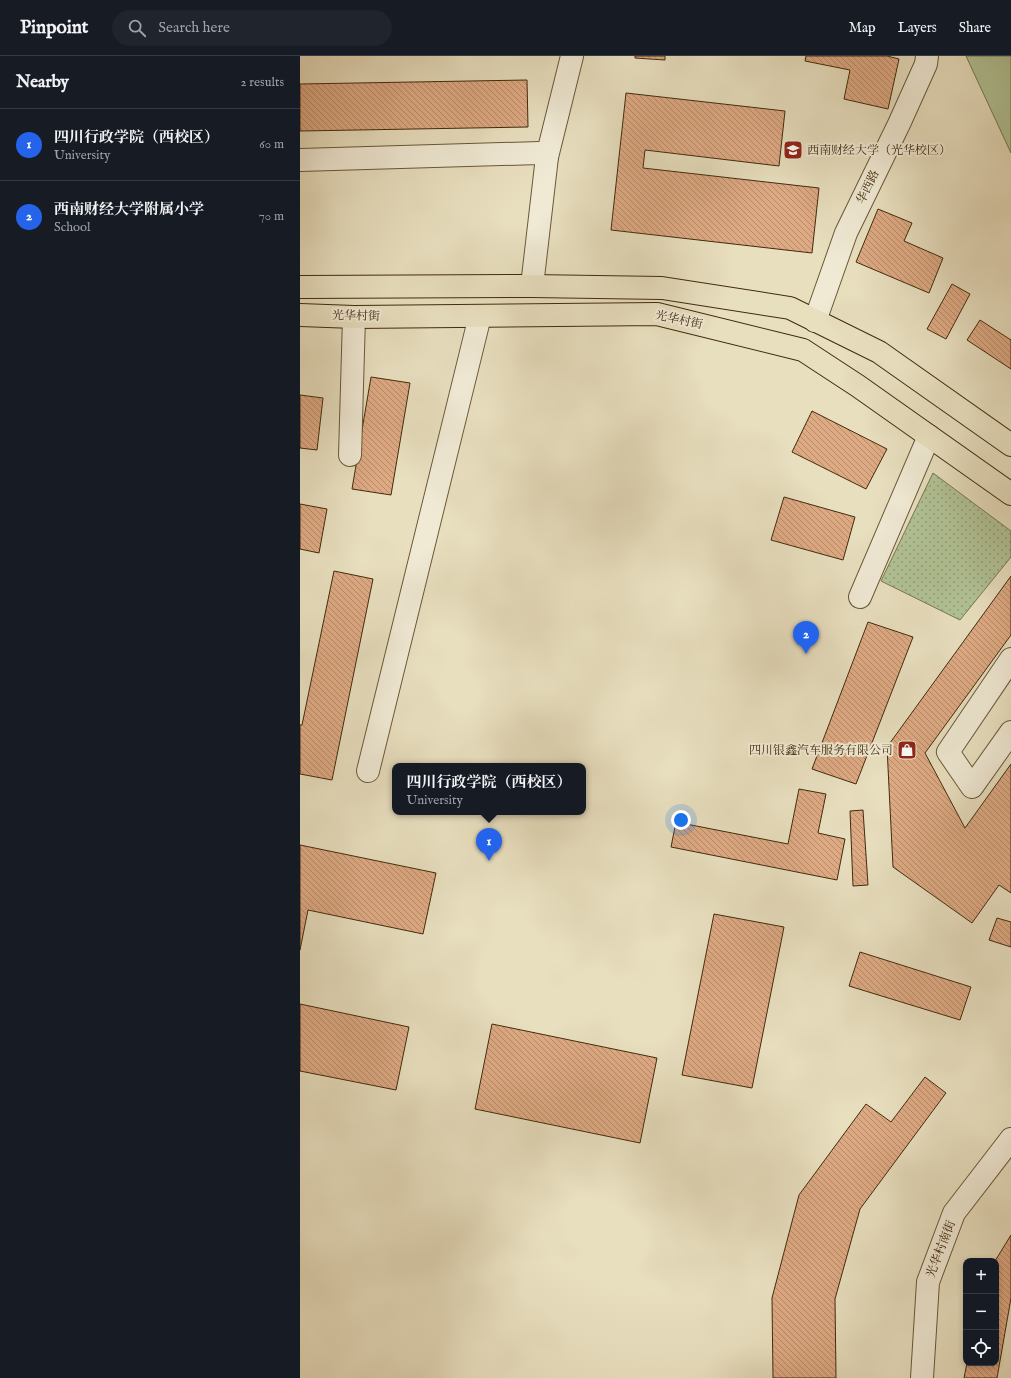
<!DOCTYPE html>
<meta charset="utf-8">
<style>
body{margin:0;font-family:"IM FELL English","Noto Serif SC",serif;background:#20242c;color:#f1f3f6}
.controls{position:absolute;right:12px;bottom:12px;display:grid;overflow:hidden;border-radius:8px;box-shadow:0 2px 6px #0003}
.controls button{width:36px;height:36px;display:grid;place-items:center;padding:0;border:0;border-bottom:1px solid #363941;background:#171b24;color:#f1f3f6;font:20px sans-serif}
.you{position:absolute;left:381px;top:764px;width:14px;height:14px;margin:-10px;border:3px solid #fff;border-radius:50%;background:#1a73e8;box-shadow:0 0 0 6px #1a73e833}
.badge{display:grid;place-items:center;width:26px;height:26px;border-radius:50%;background:#2563eb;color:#fff;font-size:13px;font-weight:700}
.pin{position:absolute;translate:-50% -33px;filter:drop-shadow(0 1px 2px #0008)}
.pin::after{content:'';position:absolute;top:21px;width:14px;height:12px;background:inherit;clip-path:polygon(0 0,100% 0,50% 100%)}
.popup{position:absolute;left:92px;top:707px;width:194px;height:52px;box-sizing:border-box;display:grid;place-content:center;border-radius:8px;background:#171b24;filter:drop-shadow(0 1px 3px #0005);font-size:13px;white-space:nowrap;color:#9ea1a6}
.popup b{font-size:15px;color:#f1f3f6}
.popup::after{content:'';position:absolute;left:50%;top:100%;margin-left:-8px;border:8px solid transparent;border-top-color:#171b24}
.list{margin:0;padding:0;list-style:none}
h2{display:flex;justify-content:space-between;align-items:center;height:52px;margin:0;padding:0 16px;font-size:17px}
h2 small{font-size:13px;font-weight:400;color:#9ea1a6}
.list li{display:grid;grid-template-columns:26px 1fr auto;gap:12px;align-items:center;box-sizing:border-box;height:72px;padding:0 16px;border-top:1px solid #363941}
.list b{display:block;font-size:15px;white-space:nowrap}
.list p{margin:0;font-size:13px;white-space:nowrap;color:#9ea1a6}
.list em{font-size:13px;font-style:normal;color:#9ea1a6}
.icon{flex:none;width:22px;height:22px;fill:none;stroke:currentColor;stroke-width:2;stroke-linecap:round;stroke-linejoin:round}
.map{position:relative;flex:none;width:711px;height:1322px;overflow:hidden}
header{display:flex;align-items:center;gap:24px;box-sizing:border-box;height:56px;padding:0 20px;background:#171b24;border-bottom:1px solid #363941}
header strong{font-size:19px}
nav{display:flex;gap:22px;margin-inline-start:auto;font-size:14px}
.search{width:280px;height:36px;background:#20242c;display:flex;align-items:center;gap:10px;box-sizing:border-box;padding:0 14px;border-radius:22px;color:#9ea1a6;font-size:15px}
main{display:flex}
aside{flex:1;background:#171b24}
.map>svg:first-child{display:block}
.grass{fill:#b1c396;stroke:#797751}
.park{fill:url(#park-dots);stroke:#797751}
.building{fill:url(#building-back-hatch);stroke:#412b0c}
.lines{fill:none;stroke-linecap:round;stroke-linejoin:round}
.minor-casing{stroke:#6b5839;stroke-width:24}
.major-casing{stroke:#412b0c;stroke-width:24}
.minor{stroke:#f0ead5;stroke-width:22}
.major{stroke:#e8dfbf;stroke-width:22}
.labels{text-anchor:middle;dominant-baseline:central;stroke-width:4;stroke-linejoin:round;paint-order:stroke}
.poi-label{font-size:12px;fill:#412b0c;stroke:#f0ead5;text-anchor:start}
.street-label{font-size:12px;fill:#412b0c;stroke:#f0ead5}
</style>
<header>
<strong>Pinpoint</strong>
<div class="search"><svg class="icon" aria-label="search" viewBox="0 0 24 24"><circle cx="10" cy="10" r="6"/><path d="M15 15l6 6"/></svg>Search here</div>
<nav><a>Map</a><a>Layers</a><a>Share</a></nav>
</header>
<main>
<aside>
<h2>Nearby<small>2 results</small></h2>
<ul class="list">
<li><span class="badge">1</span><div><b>四川行政学院（西校区）</b><p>University</p></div><em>60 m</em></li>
<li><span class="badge">2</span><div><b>西南财经大学附属小学</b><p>School</p></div><em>70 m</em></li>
</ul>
</aside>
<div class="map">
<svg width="711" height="1322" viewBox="0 0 711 1322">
<defs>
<pattern id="park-dots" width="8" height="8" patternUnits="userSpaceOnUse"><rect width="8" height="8" fill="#b1c396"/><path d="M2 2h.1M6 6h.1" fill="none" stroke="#929f79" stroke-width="1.8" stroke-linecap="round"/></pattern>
<pattern id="building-back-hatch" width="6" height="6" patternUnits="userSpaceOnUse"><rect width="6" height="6" fill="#deaa84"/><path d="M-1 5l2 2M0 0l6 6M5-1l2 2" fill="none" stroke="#b68b6a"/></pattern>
</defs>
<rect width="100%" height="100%" fill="#e8dfbf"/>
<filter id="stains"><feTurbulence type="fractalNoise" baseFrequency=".005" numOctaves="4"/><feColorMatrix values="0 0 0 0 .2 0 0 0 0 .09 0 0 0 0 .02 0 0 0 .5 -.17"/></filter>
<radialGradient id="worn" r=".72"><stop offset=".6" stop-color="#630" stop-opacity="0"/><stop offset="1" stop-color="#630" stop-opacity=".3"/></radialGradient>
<path class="grass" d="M666 0H711V97Z"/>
<path class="park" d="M633 417 711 475V501L660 564 581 525Z"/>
<g class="building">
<path d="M335 0H365V4L335 2Z"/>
<path d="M506 0H587L599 3 588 53 544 43 550 14 505 5Z"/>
<path d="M227 24 228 71 0 75V28Z"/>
<path d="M326 37 485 55 479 110 345 94 343 112 519 132 512 197 311 174Z"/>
<path d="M578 153 612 167 604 185 643 202 629 237 556 206Z"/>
<path d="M652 228 670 238 646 283 627 273Z"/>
<path d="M680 264 711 284V313L667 284Z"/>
<path d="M71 321 110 327 91 439 52 433Z"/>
<path d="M0 339 23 342 17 394 0 392Z"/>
<path d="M512 355 587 393 566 433 492 396Z"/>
<path d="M484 441 555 461 543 504 471 484Z"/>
<path d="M0 448 27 453 19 497 0 493Z"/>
<path d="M34 515 73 523 32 724 0 718V669H2Z"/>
<path d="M711 520V579L625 697 665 772 711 708V837L699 829 672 867 593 811 587 691Z"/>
<path d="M568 566 613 581 556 728 512 713Z"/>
<path d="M499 733 526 738 518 777 545 783 537 824 371 791 376 766 488 788Z"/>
<path d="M563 754 568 829 553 830 550 755Z"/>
<path d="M0 789 136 817 123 878 8 854 0 894Z"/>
<path d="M414 858 484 871 452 1032 382 1019Z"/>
<path d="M697 862 711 866V891L689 884Z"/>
<path d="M560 896 671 931 660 964 549 930Z"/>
<path d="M0 948 109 971 96 1034 0 1015Z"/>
<path d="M192 968 357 1002 340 1087 175 1053Z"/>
<path d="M625 1021 646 1037 560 1153 535 1243 536 1322H473L472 1242 499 1139 566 1048 591 1066Z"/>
<path d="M711 1179V1242L697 1322H664L667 1307H696V1205H695Z"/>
</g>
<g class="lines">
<defs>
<g id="minor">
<path d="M0 104 239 97 247 101"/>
<path d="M232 230 247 101 272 0"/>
<path d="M515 265 546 177 599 68 626 8 627 0"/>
<path d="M50 399 54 261"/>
<path d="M560 541 629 380"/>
<path d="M711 603 648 696 672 731 711 676"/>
<path d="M68 715 180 260"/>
<path d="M622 1322 628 1226 654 1157 711 1083"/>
</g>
<g id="major">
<path d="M0 231 232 230 362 232 490 252 579 296 711 389"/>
<path d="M0 259 54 261 357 258 503 294 558 330 711 438"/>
</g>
</defs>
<use href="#minor" class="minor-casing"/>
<use href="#major" class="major-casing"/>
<use href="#minor" class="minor"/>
<use href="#major" class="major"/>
</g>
<defs>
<symbol id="university-square" viewBox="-11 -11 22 22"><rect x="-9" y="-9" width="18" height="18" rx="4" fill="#8f2418" stroke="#f0ead5"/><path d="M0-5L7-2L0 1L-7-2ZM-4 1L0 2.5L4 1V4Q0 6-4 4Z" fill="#fff"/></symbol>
<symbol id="shop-square" viewBox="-11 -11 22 22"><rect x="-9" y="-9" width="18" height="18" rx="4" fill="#8f2418" stroke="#f0ead5"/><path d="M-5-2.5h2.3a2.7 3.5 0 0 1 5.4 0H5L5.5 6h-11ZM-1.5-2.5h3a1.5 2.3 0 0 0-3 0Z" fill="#fff"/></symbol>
</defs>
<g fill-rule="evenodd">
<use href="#university-square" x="482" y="83" width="22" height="22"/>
<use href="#shop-square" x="596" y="683" width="22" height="22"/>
</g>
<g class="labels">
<g class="poi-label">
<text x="507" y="94">西南财经大学（光华校区）</text>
<text x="593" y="694" text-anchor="end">四川银鑫汽车服务有限公司</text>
</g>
<g class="street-label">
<text transform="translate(568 131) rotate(-64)">华西路</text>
<text transform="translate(56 260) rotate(1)">光华村街</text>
<text transform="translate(379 264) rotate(12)">光华村街</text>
<text transform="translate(641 1193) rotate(-69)">光华村南街</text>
</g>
</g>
<rect width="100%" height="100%" filter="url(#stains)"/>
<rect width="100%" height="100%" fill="url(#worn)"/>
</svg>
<div class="controls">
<button>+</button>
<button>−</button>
<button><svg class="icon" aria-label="locate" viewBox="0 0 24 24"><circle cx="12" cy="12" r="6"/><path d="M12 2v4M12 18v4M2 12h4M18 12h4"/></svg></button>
</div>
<div class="you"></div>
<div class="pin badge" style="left:189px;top:805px">1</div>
<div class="popup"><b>四川行政学院（西校区）</b>University</div>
<div class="pin badge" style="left:506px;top:598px">2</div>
</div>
</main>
